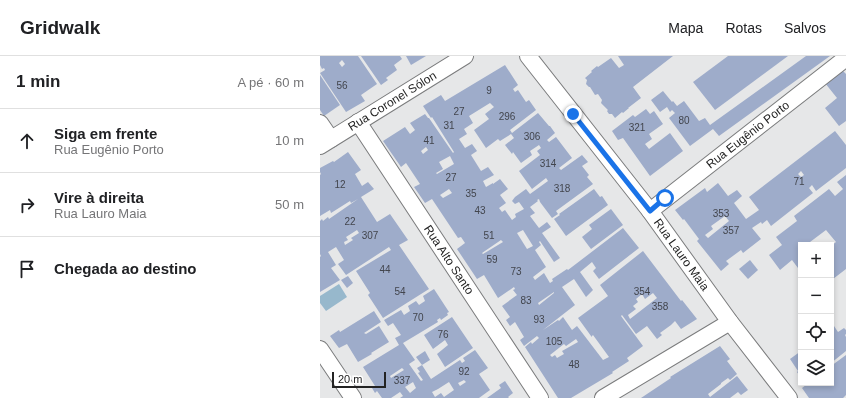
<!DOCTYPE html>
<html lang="pt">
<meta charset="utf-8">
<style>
body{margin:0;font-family:Helvetica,sans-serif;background:#f2f2f2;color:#202124}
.controls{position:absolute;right:12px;bottom:12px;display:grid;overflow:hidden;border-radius:0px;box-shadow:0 2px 6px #0003}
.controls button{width:36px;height:36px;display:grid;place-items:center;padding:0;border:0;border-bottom:1px solid #e0e0e0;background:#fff;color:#202124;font:20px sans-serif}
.scale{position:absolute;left:12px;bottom:10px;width:54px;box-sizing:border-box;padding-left:4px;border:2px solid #232323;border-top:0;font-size:11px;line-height:14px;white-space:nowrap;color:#232323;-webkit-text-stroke:3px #fff;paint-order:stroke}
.stop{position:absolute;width:12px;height:12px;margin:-9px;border:3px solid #1a73e8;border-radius:50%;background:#fff}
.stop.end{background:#1a73e8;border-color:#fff;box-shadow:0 1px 4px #0008}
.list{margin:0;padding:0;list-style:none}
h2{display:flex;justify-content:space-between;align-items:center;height:52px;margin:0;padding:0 16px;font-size:17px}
h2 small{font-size:13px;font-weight:400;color:#757577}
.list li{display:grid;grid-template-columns:26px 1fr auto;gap:12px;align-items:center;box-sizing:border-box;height:64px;padding:0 16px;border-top:1px solid #e0e0e0}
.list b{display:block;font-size:15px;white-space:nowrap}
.list p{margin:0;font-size:13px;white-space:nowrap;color:#757577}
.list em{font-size:13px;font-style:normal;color:#757577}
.icon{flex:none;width:22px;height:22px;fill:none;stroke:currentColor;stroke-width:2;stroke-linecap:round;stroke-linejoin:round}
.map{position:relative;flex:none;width:526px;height:342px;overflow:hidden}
header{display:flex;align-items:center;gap:24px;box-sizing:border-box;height:56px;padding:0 20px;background:#fff;border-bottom:1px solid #e0e0e0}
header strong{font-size:19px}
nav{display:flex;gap:22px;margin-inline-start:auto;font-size:14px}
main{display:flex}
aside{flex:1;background:#fff}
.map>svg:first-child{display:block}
.water{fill:#97b8cc}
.building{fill:#9eacca;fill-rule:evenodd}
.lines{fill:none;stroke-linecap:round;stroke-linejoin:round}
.street-casing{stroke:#7b7c7d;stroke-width:18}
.street{stroke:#fff;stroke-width:16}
.route{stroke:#1a73e8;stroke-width:5}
.labels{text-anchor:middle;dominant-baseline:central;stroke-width:4;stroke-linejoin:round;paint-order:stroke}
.number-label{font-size:10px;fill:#42454d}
.street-label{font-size:12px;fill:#232323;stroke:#fff}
</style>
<header>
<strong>Gridwalk</strong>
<nav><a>Mapa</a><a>Rotas</a><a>Salvos</a></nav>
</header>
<main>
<aside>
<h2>1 min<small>A pé · 60 m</small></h2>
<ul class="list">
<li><svg class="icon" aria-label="ahead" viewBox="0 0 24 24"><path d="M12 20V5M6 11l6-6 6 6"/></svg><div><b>Siga em frente</b><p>Rua Eugênio Porto</p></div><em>10 m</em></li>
<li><svg class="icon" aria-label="right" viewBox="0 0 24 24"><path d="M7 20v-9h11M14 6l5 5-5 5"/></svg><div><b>Vire à direita</b><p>Rua Lauro Maia</p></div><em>50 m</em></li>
<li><svg class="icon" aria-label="arrive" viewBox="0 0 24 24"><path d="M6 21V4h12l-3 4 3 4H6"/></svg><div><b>Chegada ao destino</b></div></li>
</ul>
</aside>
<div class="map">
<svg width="526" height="342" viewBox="0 0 526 342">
<rect width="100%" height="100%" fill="#e6e7e8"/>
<path class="water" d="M19 228 27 241 6 255 0 247V240Z"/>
<g class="building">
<path d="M0 0H38L57 28 41 39 45 45 26 56 0 17 5 14 4 12 2 13 0 9ZM22 4 25 8 22 11 19 7Z"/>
<path d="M41 0H80L82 3 74 9 77 14 66 22 68 24 61 29Z"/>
<path d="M86 0H106L91 9Z"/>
<path d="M298 0H353L313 31 321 42 308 52H309L303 57 302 56 295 62 292 58H289L287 55 288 54 281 47 282 44 278 38 275 39 270 31H269L266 28 267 24 265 22 272 16 271 15 277 10 278 11 291 2 299 12 304 9Z"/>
<path d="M408 0H468L395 54 373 26Z"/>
<path d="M486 0H510L399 80 393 73 370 90 349 62 355 57 352 54 350 56 347 51 340 56 331 44 343 35 352 46 353 45 357 50 364 45 379 65 385 62 390 69Z"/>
<path d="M185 9 198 29 193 33 195 36 198 34 206 46 209 44 216 54 190 74 192 77 218 57 229 70H230L235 77 227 84 229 86 236 81 252 102 239 112 241 114 262 99 268 106 262 110 269 119 267 121 273 128 236 155 238 158 232 162 220 146 219 143 217 144 218 145 210 151 215 157 210 160 219 172 227 166 231 171 222 177 240 202 234 206 220 185 219 186 221 189 215 194 226 211 213 221 215 224 224 217 230 227 233 225 232 223 247 213 248 214 303 172 319 192 279 223 273 215 276 212 272 206 260 216 273 234 266 241 254 223 242 231 255 249 223 274 238 264 239 265 243 261 252 274 257 270 283 304 289 301 273 279 271 281V280L258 262 288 240 280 229 323 195 361 245 362 244 377 263 361 273 355 265 351 269 340 277 342 279 337 283 327 270 316 278 302 259 301 260 323 290 307 302 309 305 292 316 293 317 251 342H238L205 291 211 286 212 288 219 282 217 280 204 290 200 284 204 281 195 266 190 270 186 264 190 261 182 250 197 239 193 234 195 233 194 231 178 242 164 219 157 223 137 193 145 187 141 181 138 182 112 143 105 147 94 131 100 128 86 107 81 111 63 85 85 71 90 78 95 74 90 67 105 58 108 62H109L133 97 134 96 112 61 111 62 103 50 121 39 125 45ZM170 47 174 51 165 58 169 63 154 74 166 92 178 83 180 85 191 78 194 82 185 89 192 98 193 96 201 107 212 99 210 95 219 89 221 92 217 95 220 99 199 115 212 133 226 122 228 125 210 138 206 133 195 141 192 145 195 148 199 146 204 153 195 158 196 161 192 164 185 154 182 156 179 152 186 147 180 139 188 133 180 123 173 128V127L166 131 163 125 174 119 168 111 161 115 151 99 157 95 152 88 145 92 139 83 147 78 144 73 153 67 149 60ZM106 91 108 94 103 98 101 95ZM130 100 134 108 117 118 116 117 123 113 119 106ZM129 133 132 137 123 142 120 139ZM203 174 213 190 207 193 197 177ZM181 184 183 186 163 198 162 197ZM234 236V237L219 249 218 247ZM333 237 337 242 310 263 308 259 316 253 313 250 318 246 316 243 322 238 325 243ZM256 283 258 286 242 295 244 298 237 302 235 299 232 301 230 299 244 288 246 290Z"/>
<path d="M522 14 526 18V65L519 70 505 52 517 42 505 27Z"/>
<path d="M0 19 20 49 4 60 0 54Z"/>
<path d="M326 53 330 58 334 55 343 68 329 78 332 83 325 88 329 93 350 77 363 95 330 120 303 82 298 84 292 75 313 59 315 61Z"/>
<path d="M515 75 526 89V112L496 135 492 129 489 132 493 137 451 170 447 164 442 168 441 166 432 172 441 183 423 197 421 194 406 205 409 208 401 215 377 185 379 183 364 163 363 164 355 154 385 132 387 136 398 127 408 140 417 134 422 140 414 147 426 163 439 154 429 141ZM481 115 484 119 481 121 478 118ZM405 160 409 165 388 182 385 179 393 173 391 170Z"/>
<path d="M28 96 41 114 35 118 42 130 48 126 54 133 41 141 57 166 70 158 88 184 79 189 109 233 63 262 48 239 50 237 36 215 71 194 69 191 26 219 18 208 24 204 16 191 8 196 16 209 11 212 20 224 0 236V201L1 200 0 198V165L2 163 3 165 8 161 9 163 38 143 31 147 30 145 11 157 10 154 0 160V119L1 118 0 116V112L13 105 14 106ZM37 174 39 177 31 182 33 184 25 189 24 186 28 184 26 181Z"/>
<path d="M526 119V213L513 223 511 221V190L516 186 506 174 486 189H481V216L472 204 460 214 449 199 462 189 456 181 477 165 474 160 509 133 515 140 523 133 517 126Z"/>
<path d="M274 133 280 141 282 140 288 149 246 180 234 163 240 159 239 158Z"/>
<path d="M291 153 303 169 271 193 262 181 272 173 269 169Z"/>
<path d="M430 204 438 214 428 223 419 213Z"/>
<path d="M28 220 33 227 27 232 21 224Z"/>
<path d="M114 233 129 256 127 257 128 259 121 264 120 262 117 264 118 266 83 287 95 304 89 308 101 325 103 324 98 317 100 316 97 312 102 309 111 323 140 304 142 307 145 305 143 302 155 294 168 312 159 318 170 334 159 342H80L83 340 80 336 71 342H62L57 335 55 337 52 332 55 330 43 311 79 289 75 282 81 279 73 267 68 270 64 264 81 254 84 259 90 255 88 250 96 245 99 249 105 245 103 240ZM82 312 84 314 71 322 70 320ZM144 324 146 326 140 330 138 327ZM93 326 96 332 90 337 85 331ZM129 326 134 334 124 341 121 337 115 341 112 336 118 333Z"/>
<path d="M54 255 61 266 44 277 46 278 59 270 69 286 51 297 52 298 38 306 27 288 19 292 10 280 19 274 20 276Z"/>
<path d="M132 261 153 292 125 311 117 298 128 289 125 284 113 293 104 279Z"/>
<path d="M514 270 518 276 524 272 526 274V278L525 279 526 281V295L511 307V272Z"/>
<path d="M400 290 410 303 407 305 417 318 410 324 408 322 401 327V328L388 338 390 341 417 320 428 334 421 339 418 336 410 342H321L351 322 350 321Z"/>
<path d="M105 295 110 304 102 309 96 301Z"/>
<path d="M481 295V322L477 316 478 315 470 303Z"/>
<path d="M526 299V339L523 342H489L482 332 486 329 485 327H511V310Z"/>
<path d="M185 325 193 337 188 341 189 342H167L181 332 179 329Z"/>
</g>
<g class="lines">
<defs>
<g id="street">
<path id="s1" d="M208 0 330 155 410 266 469 342"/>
<path id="s2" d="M38 66 220 342"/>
<path d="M0 67 11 83"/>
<path id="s3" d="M0 90 145 0"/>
<path id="s4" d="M330 155 526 2"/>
<path d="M0 293 33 342"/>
<path d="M283 342 410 266"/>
</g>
</defs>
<use href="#street" class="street-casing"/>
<use href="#street" class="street"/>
</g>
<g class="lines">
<path class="route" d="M253 58 330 155 345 142"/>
</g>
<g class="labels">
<g class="number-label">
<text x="22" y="29">56</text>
<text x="169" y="34">9</text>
<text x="139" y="55">27</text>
<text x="187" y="60">296</text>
<text x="364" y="64">80</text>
<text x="129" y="69">31</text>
<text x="317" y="71">321</text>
<text x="212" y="80">306</text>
<text x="109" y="84">41</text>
<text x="228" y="107">314</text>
<text x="131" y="121">27</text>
<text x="479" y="125">71</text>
<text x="20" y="128">12</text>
<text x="242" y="132">318</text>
<text x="151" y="137">35</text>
<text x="160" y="154">43</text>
<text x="401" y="157">353</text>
<text x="30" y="165">22</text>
<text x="411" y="174">357</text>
<text x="50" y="179">307</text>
<text x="169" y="179">51</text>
<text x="172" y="203">59</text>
<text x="65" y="213">44</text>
<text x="196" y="215">73</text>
<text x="80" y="235">54</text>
<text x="322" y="235">354</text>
<text x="206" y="244">83</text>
<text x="340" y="250">358</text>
<text x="98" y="261">70</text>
<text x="219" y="263">93</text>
<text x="123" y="278">76</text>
<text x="234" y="285">105</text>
<text x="254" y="308">48</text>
<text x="144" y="315">92</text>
<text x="82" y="324">337</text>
</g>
<g class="street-label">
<text stroke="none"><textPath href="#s3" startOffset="85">Rua Coronel Sólon</textPath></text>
<text stroke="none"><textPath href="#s4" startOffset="124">Rua Eugênio Porto</textPath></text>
<text stroke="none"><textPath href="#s1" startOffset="251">Rua Lauro Maia</textPath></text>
<text stroke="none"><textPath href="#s2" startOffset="165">Rua Alto Santo</textPath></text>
</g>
</g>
</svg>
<div class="controls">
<button>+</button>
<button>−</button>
<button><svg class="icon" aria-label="locate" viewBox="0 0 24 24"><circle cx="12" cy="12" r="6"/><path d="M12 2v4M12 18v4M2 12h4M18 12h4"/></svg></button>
<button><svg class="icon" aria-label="layers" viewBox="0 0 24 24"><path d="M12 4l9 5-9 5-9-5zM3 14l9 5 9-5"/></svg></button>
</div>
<div class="scale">20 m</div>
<div class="stop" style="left:345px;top:142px"></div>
<div class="stop end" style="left:253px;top:58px"></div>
</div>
</main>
